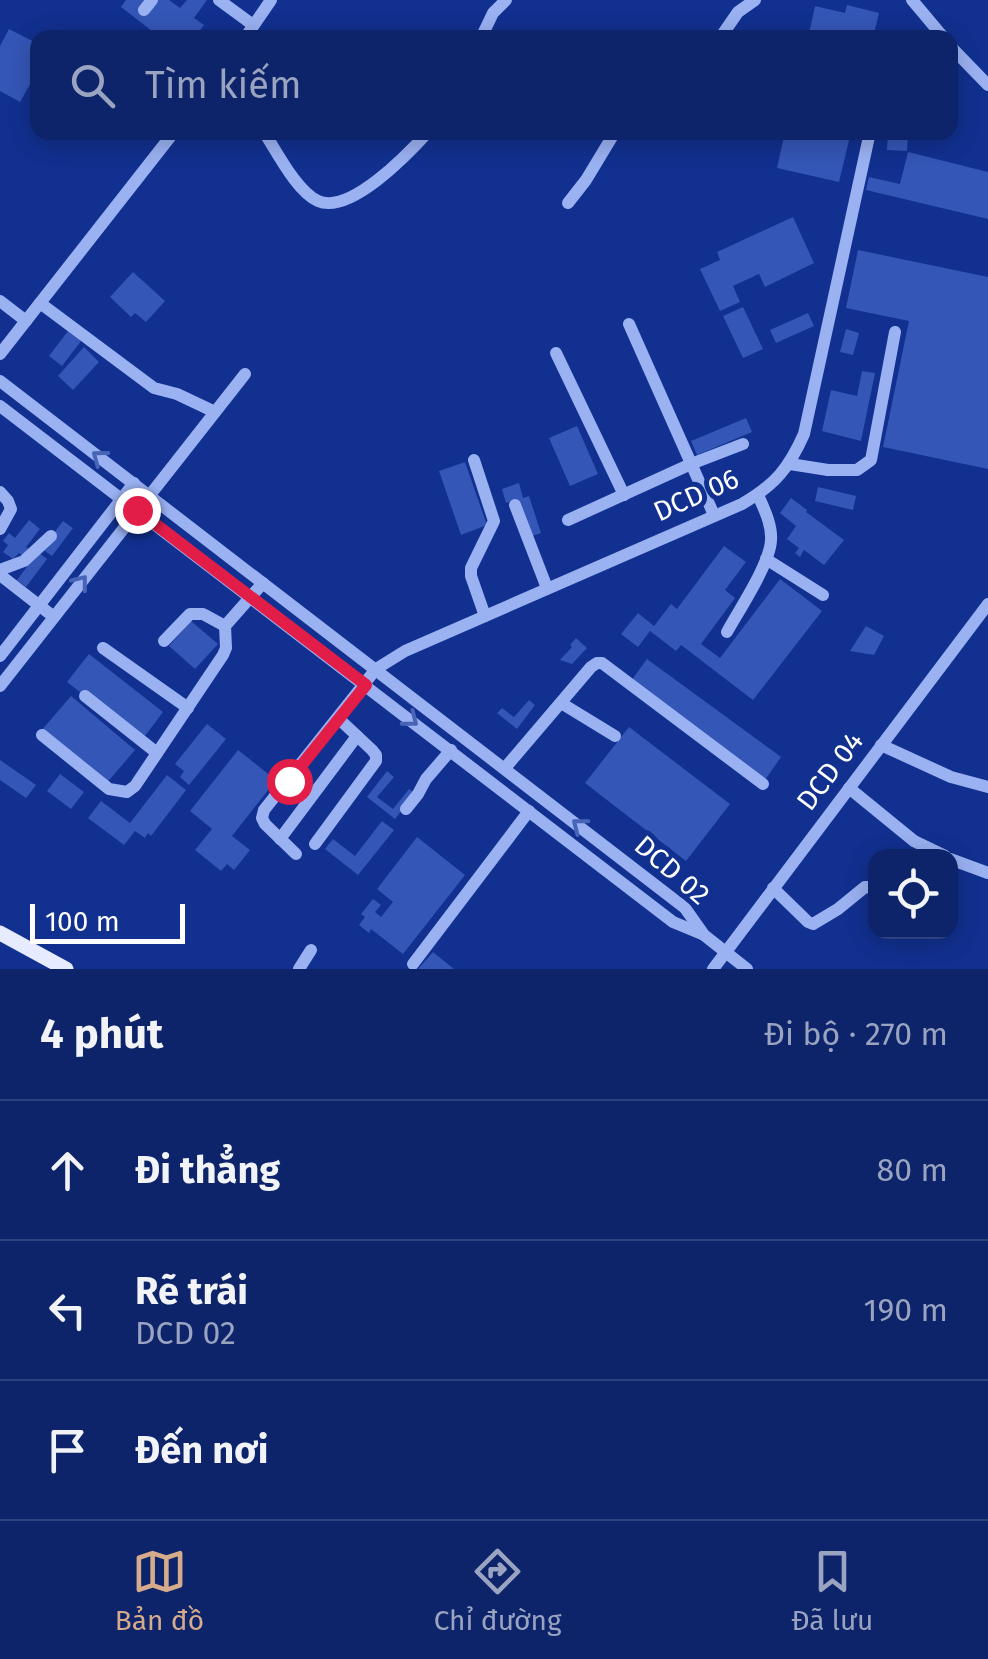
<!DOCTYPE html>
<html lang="vi">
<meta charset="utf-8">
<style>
body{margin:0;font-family:"Fira Sans",sans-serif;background:#162c71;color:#f1f3f6}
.controls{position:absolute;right:30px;bottom:30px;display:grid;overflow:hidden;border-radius:20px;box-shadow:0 5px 25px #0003}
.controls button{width:90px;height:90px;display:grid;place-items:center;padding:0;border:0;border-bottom:2px solid #2d417e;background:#0d246b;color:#f1f3f6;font:50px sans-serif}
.scale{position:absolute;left:30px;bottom:25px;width:155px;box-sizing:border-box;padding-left:10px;border:5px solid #fff;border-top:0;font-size:28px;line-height:35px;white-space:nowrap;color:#fff;-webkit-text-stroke:8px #11308f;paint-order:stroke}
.stop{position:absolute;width:30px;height:30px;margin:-22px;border:8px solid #e11d48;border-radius:50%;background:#fff}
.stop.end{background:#e11d48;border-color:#fff;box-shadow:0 2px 10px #0008}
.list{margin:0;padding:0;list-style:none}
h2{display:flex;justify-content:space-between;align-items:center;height:130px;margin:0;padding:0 40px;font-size:42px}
h2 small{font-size:32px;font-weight:400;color:#9aa4c1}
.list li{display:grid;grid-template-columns:65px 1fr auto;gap:30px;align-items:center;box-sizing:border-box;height:140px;padding:0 40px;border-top:2px solid #2d417e}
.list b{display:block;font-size:38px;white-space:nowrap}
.list p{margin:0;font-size:32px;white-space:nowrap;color:#9aa4c1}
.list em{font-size:32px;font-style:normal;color:#9aa4c1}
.icon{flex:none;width:55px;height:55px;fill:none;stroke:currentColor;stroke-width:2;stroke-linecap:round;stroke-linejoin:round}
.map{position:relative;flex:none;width:988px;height:969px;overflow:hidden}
.search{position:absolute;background:#0d246b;box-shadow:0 5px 25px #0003;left:30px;right:30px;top:30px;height:110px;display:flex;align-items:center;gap:25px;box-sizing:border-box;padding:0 35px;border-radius:20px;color:#9aa4c1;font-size:38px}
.sheet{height:550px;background:#0d246b}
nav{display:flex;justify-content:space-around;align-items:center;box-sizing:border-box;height:140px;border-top:2px solid #2d417e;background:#0d246b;font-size:28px;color:#9aa4c1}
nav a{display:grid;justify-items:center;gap:5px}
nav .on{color:#d6ab8b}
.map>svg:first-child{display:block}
.building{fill:#3456b6}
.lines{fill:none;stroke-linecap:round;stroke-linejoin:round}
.minor{stroke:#9ab1f2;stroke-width:12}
.major{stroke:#e6ebff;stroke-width:15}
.oneway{stroke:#4864b7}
.route{stroke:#e11d48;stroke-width:12}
.labels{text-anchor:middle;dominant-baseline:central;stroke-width:10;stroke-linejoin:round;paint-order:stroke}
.street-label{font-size:28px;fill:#fff;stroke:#11308f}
</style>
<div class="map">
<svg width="988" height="969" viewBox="0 0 988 969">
<rect width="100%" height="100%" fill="#11308f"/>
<g class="building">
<path d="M126 0H169L180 8 187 0H207L194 18 204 25 194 38H161L121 7Z"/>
<path d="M847 5 879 13 873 38H808L815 6 845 13Z"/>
<path d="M9 29 38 44V70L20 102 0 91V46Z"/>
<path d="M785 132H851L839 182 777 168Z"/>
<path d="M888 132H908L907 151 887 150Z"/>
<path d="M908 152 988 172V219L866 190 869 177 900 184Z"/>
<path d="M793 217 814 263 765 287 759 274 733 286 740 302 720 311 700 269 720 260 717 252Z"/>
<path d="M858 250 988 277V469L883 447 909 321 846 308Z"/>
<path d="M133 272 165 301 146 322 135 313 131 317 110 297Z"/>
<path d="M743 307 763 349 743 358 723 316Z"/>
<path d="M808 313 814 326 776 343 770 330Z"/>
<path d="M846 329 859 333 853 355 840 352Z"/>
<path d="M68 331 81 341 62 366 49 356Z"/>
<path d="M84 347 99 362 73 390 58 376Z"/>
<path d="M862 371 875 373 861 441 822 431 831 390 857 396Z"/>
<path d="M746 418 752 432 697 455 691 441Z"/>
<path d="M577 426 598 474 570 486 549 438Z"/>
<path d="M465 462 487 525 461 535 439 471Z"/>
<path d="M519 483 523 498 529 496 541 533 524 539 512 501 506 503 502 489Z"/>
<path d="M818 487 856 496 853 510 815 501Z"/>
<path d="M791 498 807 510 806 512 844 540 824 565 804 550 800 557 795 553 799 548 787 539 796 526 780 513Z"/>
<path d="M29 520 40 529 26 547 30 550 24 557 19 553 13 559 3 552 8 545 3 541 9 533 15 538Z"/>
<path d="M63 521 73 528 52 556 42 549Z"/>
<path d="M724 546 746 562 725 590 735 598 701 644 720 658 780 579 822 611 753 700 681 645 676 651 650 631 638 647 621 634 638 613 654 626 671 604 677 609Z"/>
<path d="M38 552 47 559 26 587 17 580Z"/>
<path d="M191 621 218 644 195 669 169 646Z"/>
<path d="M866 626 884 636 874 655 850 651Z"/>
<path d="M576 638 587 648 572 664 560 660 572 647 570 645Z"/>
<path d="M89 654 163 712 142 740 67 682Z"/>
<path d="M647 659 781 757 765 780 631 681Z"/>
<path d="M71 696 135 750 105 785 41 731Z"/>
<path d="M529 700 535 705 517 729 497 713 502 708 514 717Z"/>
<path d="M207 724 226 739 189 785 180 777 184 771 175 764Z"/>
<path d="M629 727 730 804 686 861 585 783Z"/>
<path d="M238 750 276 780 232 836 250 850 234 870 227 864 221 871 195 850 212 829 190 811Z"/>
<path d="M0 760 36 785 26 798 0 780Z"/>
<path d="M387 771 394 777 377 797 393 809 409 789 415 793 395 819 367 797Z"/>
<path d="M60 774 84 792 71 809 47 791Z"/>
<path d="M167 775 186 790 151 836 148 833 145 838 135 831 124 845 88 818 101 801 130 823Z"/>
<path d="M382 821 394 830 358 875 325 849 333 839 355 856Z"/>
<path d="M417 837 465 875 403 954 371 929 369 933 359 925 365 917 361 914 373 899 381 905 375 912 381 917 393 902 377 889Z"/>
<path d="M433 952 454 969H418Z"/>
</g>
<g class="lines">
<g class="minor">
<path d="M219 0 253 25"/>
<path d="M912 0 944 38"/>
<path d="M144 10 152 0"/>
<path d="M245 38 271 0"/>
<path d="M481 38 493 13 506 0"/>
<path d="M720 38 738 12 755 0"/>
<path d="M950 46 988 85"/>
<path d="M264 132C277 152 297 192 318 201 350 215 408 154 428 132"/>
<path d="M568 203 586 180 615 132"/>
<path d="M0 301 26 321"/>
<path d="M40 303 154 388 177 394 215 412"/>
<path d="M629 324 714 515"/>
<path d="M556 353 624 495"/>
<path d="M0 354 174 132"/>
<path d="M0 381 685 908 704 935 747 969"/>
<path d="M0 406 673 922 702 934"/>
<path d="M474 460 494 521 471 568V576L485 616"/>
<path d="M790 464 828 470H857L871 460 895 332"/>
<path d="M0 492 8 501 11 509 0 529"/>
<path d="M515 505 547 588"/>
<path d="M568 520 691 464 743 444"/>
<path d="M766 559 823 595"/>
<path d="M0 570 24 561 51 536"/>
<path d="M0 575 54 617"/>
<path d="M727 632C739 610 770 564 771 540 772 524 764 509 758 495"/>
<path d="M164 641 190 614H203L225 626"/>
<path d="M103 648 188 708"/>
<path d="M0 656 134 483"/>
<path d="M0 686 245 374"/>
<path d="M85 696 157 753"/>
<path d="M561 703 615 736"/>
<path d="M42 735 109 789 127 792 135 786 223 655 226 648 225 626 263 583"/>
<path d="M881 745 951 777 988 787"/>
<path d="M505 768 591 667 597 663H602L763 784"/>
<path d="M849 788 914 841 945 856"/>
<path d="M406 809 418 794 426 779 451 750"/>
<path d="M280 839 357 736"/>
<path d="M315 844 376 761V755L372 750 339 719"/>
<path d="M296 854 265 824 262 818 264 810 376 669 405 651 742 504C775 485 789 468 804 434L870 132"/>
<path d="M950 859 988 873"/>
<path d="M773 888 808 922 813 924 838 909 865 887H869L876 892"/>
<path d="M413 964 529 811"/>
<path d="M299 969 311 950"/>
<path d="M713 969 988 604"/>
</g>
<path class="major" d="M0 933 66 969"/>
</g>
<defs><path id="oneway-chevron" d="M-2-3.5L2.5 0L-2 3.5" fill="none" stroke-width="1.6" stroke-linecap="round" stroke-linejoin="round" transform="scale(2.5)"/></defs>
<g class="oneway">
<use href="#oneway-chevron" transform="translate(99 457) rotate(-143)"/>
<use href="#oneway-chevron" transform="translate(81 582) rotate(-52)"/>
<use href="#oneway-chevron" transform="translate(411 720) rotate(38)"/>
<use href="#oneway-chevron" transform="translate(579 825) rotate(-142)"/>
</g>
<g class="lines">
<path class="route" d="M137 510 366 685 289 781"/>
</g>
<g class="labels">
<g class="street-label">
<text transform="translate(696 495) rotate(-24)">DCD 06</text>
<text transform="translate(830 771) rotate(-53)">DCD 04</text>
<text transform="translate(672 870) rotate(41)">DCD 02</text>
</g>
</g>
</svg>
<div class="controls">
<button><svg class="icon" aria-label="locate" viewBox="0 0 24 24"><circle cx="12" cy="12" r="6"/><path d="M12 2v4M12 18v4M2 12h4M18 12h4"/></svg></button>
</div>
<div class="scale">100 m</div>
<div class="stop" style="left:289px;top:781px"></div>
<div class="stop end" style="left:137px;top:510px"></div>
<div class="search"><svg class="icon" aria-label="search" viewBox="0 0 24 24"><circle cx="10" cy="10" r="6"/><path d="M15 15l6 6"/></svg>Tìm kiếm</div>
</div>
<section class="sheet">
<h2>4 phút<small>Đi bộ · 270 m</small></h2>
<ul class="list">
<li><svg class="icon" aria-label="ahead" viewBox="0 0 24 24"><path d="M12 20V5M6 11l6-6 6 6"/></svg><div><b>Đi thẳng</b></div><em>80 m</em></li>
<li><svg class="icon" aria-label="left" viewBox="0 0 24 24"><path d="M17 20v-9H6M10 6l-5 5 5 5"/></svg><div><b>Rẽ trái</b><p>DCD 02</p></div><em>190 m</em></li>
<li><svg class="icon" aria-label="arrive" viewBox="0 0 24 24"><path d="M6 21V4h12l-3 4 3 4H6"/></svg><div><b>Đến nơi</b></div></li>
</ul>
</section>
<nav>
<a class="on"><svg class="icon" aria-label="map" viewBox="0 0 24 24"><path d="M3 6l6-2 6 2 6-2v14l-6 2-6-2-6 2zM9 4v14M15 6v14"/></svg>Bản đồ</a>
<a><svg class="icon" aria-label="directions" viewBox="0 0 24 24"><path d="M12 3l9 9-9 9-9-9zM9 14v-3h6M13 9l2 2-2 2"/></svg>Chỉ đường</a>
<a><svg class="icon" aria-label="saved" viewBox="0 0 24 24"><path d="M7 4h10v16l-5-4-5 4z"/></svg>Đã lưu</a>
</nav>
